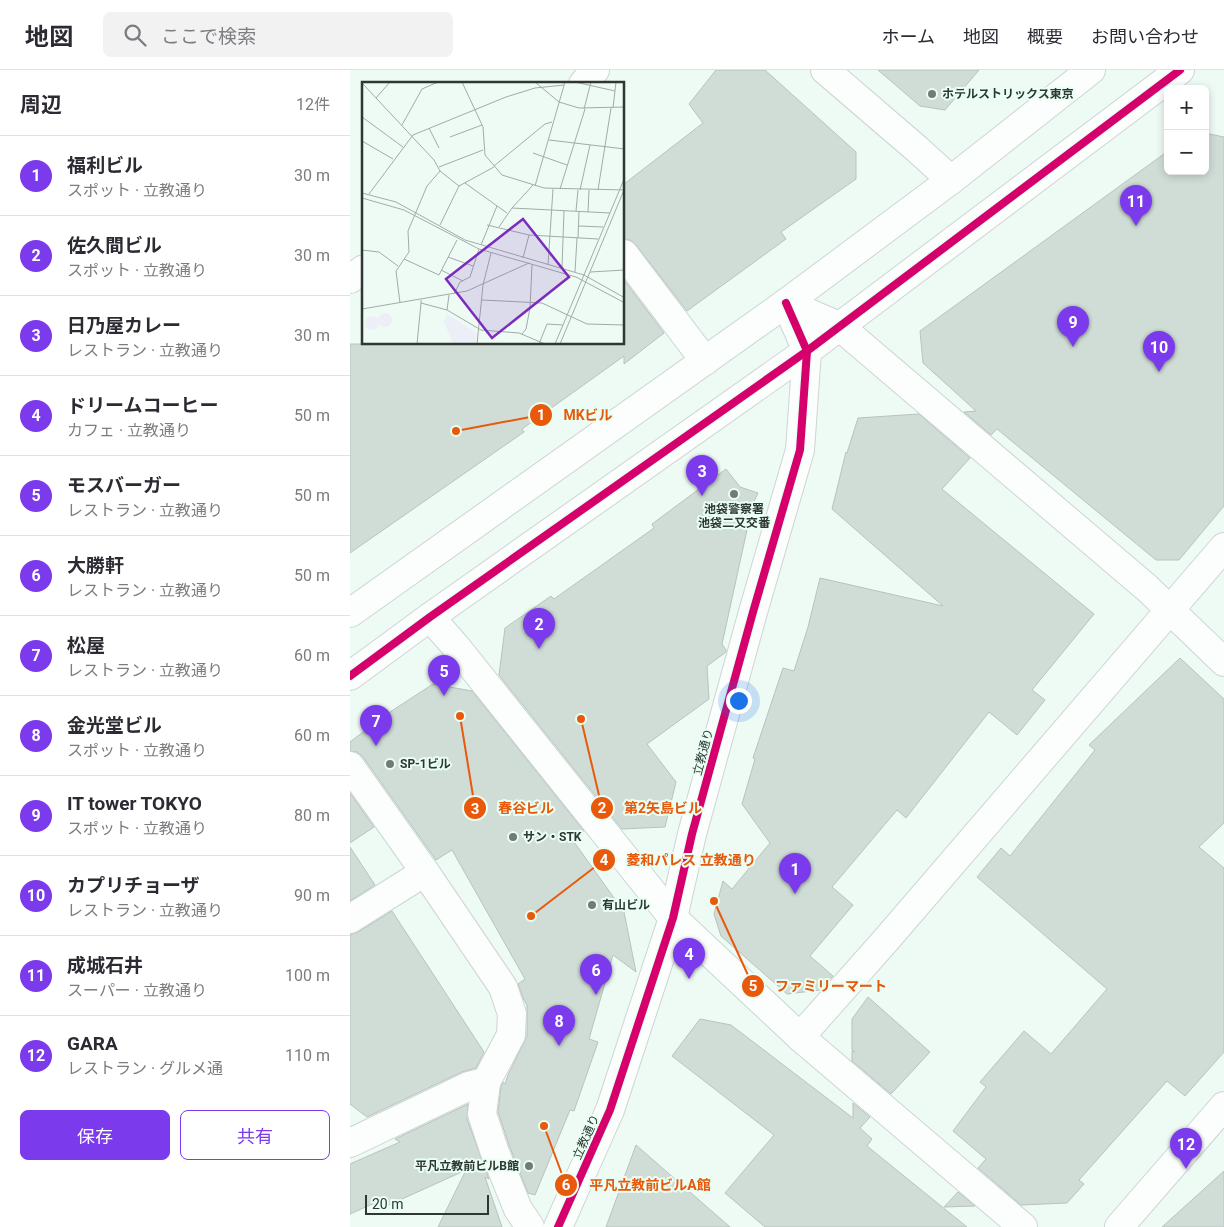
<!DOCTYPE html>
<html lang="ja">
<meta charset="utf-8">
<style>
body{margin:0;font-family:Roboto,"Noto Sans JP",sans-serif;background:#f2f2f3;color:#2b2b33}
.controls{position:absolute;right:15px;top:15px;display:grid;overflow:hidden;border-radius:8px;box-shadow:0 2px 8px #0003}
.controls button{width:45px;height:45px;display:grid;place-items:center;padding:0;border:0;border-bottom:1px solid #e1e1e2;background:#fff;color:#2b2b33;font:25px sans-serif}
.scale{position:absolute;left:15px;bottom:12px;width:124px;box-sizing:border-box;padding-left:5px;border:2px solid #2f3733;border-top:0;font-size:14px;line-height:18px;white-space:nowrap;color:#2f3733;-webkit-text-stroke:4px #e9fff4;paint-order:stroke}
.you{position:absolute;left:388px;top:630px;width:18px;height:18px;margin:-12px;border:4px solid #fff;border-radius:50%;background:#1a73e8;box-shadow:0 0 0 8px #1a73e833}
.badge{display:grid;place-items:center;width:32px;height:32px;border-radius:50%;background:#7c3aed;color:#fff;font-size:16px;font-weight:700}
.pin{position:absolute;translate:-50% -41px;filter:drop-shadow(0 1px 2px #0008)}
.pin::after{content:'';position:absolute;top:26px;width:18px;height:15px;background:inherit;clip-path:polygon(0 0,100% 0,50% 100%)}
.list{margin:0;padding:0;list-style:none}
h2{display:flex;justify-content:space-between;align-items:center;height:65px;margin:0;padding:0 20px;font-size:21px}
h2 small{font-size:16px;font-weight:400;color:#7c7c81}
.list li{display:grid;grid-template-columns:32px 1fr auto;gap:15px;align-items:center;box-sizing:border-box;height:80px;padding:0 20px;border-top:1px solid #e1e1e2}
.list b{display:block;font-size:19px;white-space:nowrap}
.list p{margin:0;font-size:16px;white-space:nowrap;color:#7c7c81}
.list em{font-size:16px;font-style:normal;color:#7c7c81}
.actions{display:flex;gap:10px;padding:15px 20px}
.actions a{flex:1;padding:11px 0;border:1px solid #7c3aed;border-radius:8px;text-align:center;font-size:18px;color:#7c3aed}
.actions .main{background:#7c3aed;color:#fff}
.icon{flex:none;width:28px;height:28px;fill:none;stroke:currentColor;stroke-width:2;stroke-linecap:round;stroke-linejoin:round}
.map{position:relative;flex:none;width:874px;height:1157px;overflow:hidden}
header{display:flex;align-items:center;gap:30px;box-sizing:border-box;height:70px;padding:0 25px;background:#fff;border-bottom:1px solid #e1e1e2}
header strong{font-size:24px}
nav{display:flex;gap:28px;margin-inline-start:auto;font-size:18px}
.search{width:350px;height:45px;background:#f2f2f3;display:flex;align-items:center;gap:12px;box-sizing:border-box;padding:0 18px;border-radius:8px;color:#7c7c81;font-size:19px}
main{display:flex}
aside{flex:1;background:#fff}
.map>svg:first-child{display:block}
.building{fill:#d0ddd7;stroke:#b9c2be}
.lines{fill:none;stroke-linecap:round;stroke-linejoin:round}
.minor-casing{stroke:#cdd6d1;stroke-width:30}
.minor{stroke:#fcfefd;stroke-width:28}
.cycleway-casing{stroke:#e9fff4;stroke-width:11}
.cycleway{stroke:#d6006c;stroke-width:8}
.poi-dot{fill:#727b77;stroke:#e9fff4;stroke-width:2}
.labels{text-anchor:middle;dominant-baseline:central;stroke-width:4;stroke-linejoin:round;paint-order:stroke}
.poi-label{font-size:12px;font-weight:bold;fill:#2f3733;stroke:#e9fff4;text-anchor:start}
.street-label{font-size:12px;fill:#2f3733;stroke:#e9fff4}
.inset-road{fill:none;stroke:#a2aca7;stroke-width:1}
.view{fill:#7b2cbf;fill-opacity:0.15;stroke:#7b2cbf;stroke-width:2.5}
.inset-edge{fill:none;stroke:#2f3733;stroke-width:2.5}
.leader{fill:none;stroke:#e8590c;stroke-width:2}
.callout-dot{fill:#e8590c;stroke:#e9fff4;stroke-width:2}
.mark-label{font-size:15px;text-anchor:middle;font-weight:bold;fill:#fff}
.callout-label{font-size:14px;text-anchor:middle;font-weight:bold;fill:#e8590c;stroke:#e9fff4;stroke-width:4;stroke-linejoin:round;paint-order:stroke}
</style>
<header>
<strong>地図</strong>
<div class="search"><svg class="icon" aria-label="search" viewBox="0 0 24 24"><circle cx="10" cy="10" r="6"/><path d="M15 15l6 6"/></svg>ここで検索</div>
<nav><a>ホーム</a><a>地図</a><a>概要</a><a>お問い合わせ</a></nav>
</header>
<main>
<aside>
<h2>周辺<small>12件</small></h2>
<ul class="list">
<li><span class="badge">1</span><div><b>福利ビル</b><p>スポット · 立教通り</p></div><em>30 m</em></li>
<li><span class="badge">2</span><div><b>佐久間ビル</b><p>スポット · 立教通り</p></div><em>30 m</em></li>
<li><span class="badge">3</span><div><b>日乃屋カレー</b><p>レストラン · 立教通り</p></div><em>30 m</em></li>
<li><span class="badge">4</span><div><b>ドリームコーヒー</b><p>カフェ · 立教通り</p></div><em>50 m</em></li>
<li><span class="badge">5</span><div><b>モスバーガー</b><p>レストラン · 立教通り</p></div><em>50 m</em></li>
<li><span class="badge">6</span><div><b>大勝軒</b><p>レストラン · 立教通り</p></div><em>50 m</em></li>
<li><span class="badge">7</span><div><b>松屋</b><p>レストラン · 立教通り</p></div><em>60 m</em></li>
<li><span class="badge">8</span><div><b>金光堂ビル</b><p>スポット · 立教通り</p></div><em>60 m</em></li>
<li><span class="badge">9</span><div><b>IT tower TOKYO</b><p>スポット · 立教通り</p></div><em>80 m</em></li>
<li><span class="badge">10</span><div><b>カプリチョーザ</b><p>レストラン · 立教通り</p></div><em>90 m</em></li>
<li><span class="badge">11</span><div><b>成城石井</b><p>スーパー · 立教通り</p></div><em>100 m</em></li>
<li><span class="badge">12</span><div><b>GARA</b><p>レストラン · グルメ通</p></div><em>110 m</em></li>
</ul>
<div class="actions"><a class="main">保存</a><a>共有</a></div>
</aside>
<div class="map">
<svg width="874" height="1157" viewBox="0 0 874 1157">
<rect width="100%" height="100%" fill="#eefaf4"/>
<g class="building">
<path d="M366 0H415L506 82V109L431 162 436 169 337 241 286 175 280 170 274 169V114L353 53 339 34Z"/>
<path d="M528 0H629L595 40 570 36Z"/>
<path d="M855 63 874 67V436L829 490H806L647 359 641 365 614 342 626 341 573 293 570 261 818 81V101H855Z"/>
<path d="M274 210 314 263 274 294V286L172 359 174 362 0 483V274H274Z"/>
<path d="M569 344 620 388 592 419 744 544 682 620 695 630 667 665 639 642 556 748 547 740 482 817 503 835 460 886 483 906 470 920 437 924 371 866 364 844 373 811 382 819 420 773 392 734 405 689 403 688 433 598 444 601 458 557 470 508 593 536 482 439 496 382 497 383 508 348Z"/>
<path d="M376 399 390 417 408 423 393 455 397 460 372 574 376 580V582L357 596 359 629 297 674 326 712 315 757 272 759 149 605 155 558 201 526 204 529 304 458 302 454Z"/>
<path d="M830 588 874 629V753L849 777 874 798V982L835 1026 817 1011 729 1110 734 1114 717 1133 671 1135 628 1098 636 1089 603 1061 636 1017 630 1012 674 961 701 984 757 919 627 807 651 778 660 786 745 680 739 675Z"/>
<path d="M83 614 122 621 234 761 217 762 274 842 286 902 263 885 239 969 248 972 224 1041 220 1040 185 1125 178 1123 159 1075 148 1042 151 1017 153 1012 155 1014 158 1005 177 966V935L174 930 168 914 175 909 102 780 86 790 13 687 7 682 0 681V672L34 646Z"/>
<path d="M0 723 24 757 0 773Z"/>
<path d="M0 777 25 815 0 831Z"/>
<path d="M42 841 134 982 126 998 112 1002 17 1047 0 1034V865L8 862Z"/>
<path d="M518 927 580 982 541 1024 502 991V981L505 982 502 980V949Z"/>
<path d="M350 949 381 955 503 1048V1033L520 1047 510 1058 522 1069 517 1076 617 1157H415L375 1123 424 1065 322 986Z"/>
<path d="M118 1034 117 1049 139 1109 135 1107 152 1157H88L116 1100 30 1139 27 1132 0 1144V1094L50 1072 45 1069Z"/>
<path d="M286 1075 380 1157H256Z"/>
<path d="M874 1101V1157H812Z"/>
<path d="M608 1122 625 1136 594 1137Z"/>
</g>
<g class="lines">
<defs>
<g id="minor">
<path d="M475 0 567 79 601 110"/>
<path d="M233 14 245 0"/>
<path d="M274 184 355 291"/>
<path d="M0 209 14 199"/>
<path d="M436 233 489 256 797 518 874 592"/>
<path d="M0 543 436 233 601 110 741 0"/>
<path d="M80 547 108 579 323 848 450 967 673 1157"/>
<path d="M0 606 80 547 457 281 830 0"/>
<path d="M0 696 75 802 153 917 162 944 161 965 136 1012 132 1044 144 1080 168 1139 180 1157"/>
<path d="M0 849 75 802"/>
<path d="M450 967 536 870 874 477"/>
<path d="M0 1073 119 1016 136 1012"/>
<path d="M208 1157 260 1040 323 848 342 764 403 542 450 380 457 281 436 233"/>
<path d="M769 1157 874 1036"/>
</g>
</defs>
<use href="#minor" class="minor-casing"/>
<use href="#minor" class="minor"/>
<defs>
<g id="cycleway">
<path d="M0 606 80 547 457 281 830 0"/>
<path d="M208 1157 260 1040 323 848 342 764 403 542 450 380 457 281 436 233"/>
</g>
</defs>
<use href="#cycleway" class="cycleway-casing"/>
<use href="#cycleway" class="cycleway"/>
</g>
<g class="poi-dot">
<circle cx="582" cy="24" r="5"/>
<circle cx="384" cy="424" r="5"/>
<circle cx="40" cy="694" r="5"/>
<circle cx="163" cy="767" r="5"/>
<circle cx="242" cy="835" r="5"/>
<circle cx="179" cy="1096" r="5"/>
</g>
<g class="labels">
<g class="poi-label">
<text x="592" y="24">ホテルストリックス東京</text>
<text x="384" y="439" text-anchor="middle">池袋警察署<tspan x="384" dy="14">池袋二又交番</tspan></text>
<text x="50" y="694">SP-1ビル</text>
<text x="173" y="767">サン・STK</text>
<text x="252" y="835">有山ビル</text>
<text x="169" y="1096" text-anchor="end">平凡立教前ビルB館</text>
</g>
<g class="street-label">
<text transform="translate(353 682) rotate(-75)">立教通り</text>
<text transform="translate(236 1067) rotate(-66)">立教通り</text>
</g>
</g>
<g transform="translate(12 12)">
<rect width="262" height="262" fill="#eefaf4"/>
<path d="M16 238a7 7 0 1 1 14 0a7 7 0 1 1-14 0ZM85 232 115 251 113 262H91L82 240ZM3 241a7 7 0 1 1 14 0a7 7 0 1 1-14 0Z" fill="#eceff8"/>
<path class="inset-road" d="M100 0 121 45 123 73 140 93 182 106 263 108M173 0 197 20 217 26 263 25M213 0 253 9M0 1 72 78 78 89 97 104M14 16 28 0M251 26 254 0M222 27 229 0M0 35 41 65M40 43 60 7 76 0M67 46 77 66M88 55 120 43M187 58 263 67M0 59 31 77M171 71 205 83M132 84 183 42 190 40M77 85 121 68M103 101 145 131M173 104 203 0M198 107 223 27M218 108 228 63M236 108 249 26M0 111 34 120 103 158 222 193 263 216M7 112 51 53 144 15 173 6 202 3M0 116 42 128 117 167 214 195 263 221M150 126 171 103M214 129 216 108M226 130 227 108M78 143 97 104 132 85M125 143 167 153 236 157M217 144 241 145M137 145 150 126 248 131M216 156 217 129M119 163 135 124M0 168 17 170 36 184M86 175 111 184M161 176 167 153M42 177 77 193 95 158M186 183 191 107M200 186 202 129M79 188 101 199M213 190 215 156M228 190 263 188M92 212 98 200 108 195 117 167M59 218V221L85 228 119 248 157 251 183 262M120 218 180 221 225 242 263 243M38 221 34 189 47 170 46 149 65 104 78 89M0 227 105 209 167 181M85 228 87 213M160 252 164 247 168 226 170 183M55 262 59 221M115 262 121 203 129 171M177 262 185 242 201 243M193 262 263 95M198 262 262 108"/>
<path class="view" d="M161 137 207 195 130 256 84 197Z"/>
<rect width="262" height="262" class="inset-edge"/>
</g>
<path class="leader" d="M106 361L191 345M231 649L252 738M110 646L125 738M181 846L254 790M364 831L403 916M194 1056L216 1115"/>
<g class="callout-dot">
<circle cx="106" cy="361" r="5"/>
<circle cx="231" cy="649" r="5"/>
<circle cx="110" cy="646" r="5"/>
<circle cx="181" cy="846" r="5"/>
<circle cx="364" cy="831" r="5"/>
<circle cx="194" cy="1056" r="5"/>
<circle cx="191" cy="345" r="12"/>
<circle cx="252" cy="738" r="12"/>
<circle cx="125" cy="738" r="12"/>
<circle cx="254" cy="790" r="12"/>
<circle cx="403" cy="916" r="12"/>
<circle cx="216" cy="1115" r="12"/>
</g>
<g class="mark-label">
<text x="191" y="350">1</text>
<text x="252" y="743">2</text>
<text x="125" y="744">3</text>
<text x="254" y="795">4</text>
<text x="403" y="921">5</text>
<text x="216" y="1120">6</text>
</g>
<g class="callout-label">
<text x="238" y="350">MKビル</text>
<text x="313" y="743">第2矢島ビル</text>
<text x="176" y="743">春谷ビル</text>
<text x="341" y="795">菱和パレス 立教通り</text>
<text x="481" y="921">ファミリーマート</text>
<text x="300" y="1120">平凡立教前ビルA館</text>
</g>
</svg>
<div class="controls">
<button>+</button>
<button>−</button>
</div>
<div class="scale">20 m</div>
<div class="you"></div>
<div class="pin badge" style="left:445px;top:824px">1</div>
<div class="pin badge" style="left:189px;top:579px">2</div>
<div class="pin badge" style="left:352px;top:426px">3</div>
<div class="pin badge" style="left:339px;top:909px">4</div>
<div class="pin badge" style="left:94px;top:626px">5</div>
<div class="pin badge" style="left:246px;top:925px">6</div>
<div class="pin badge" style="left:26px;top:676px">7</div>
<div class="pin badge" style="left:209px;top:976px">8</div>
<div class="pin badge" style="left:723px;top:277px">9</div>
<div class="pin badge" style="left:809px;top:302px">10</div>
<div class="pin badge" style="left:786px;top:156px">11</div>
<div class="pin badge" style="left:836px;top:1099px">12</div>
</div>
</main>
